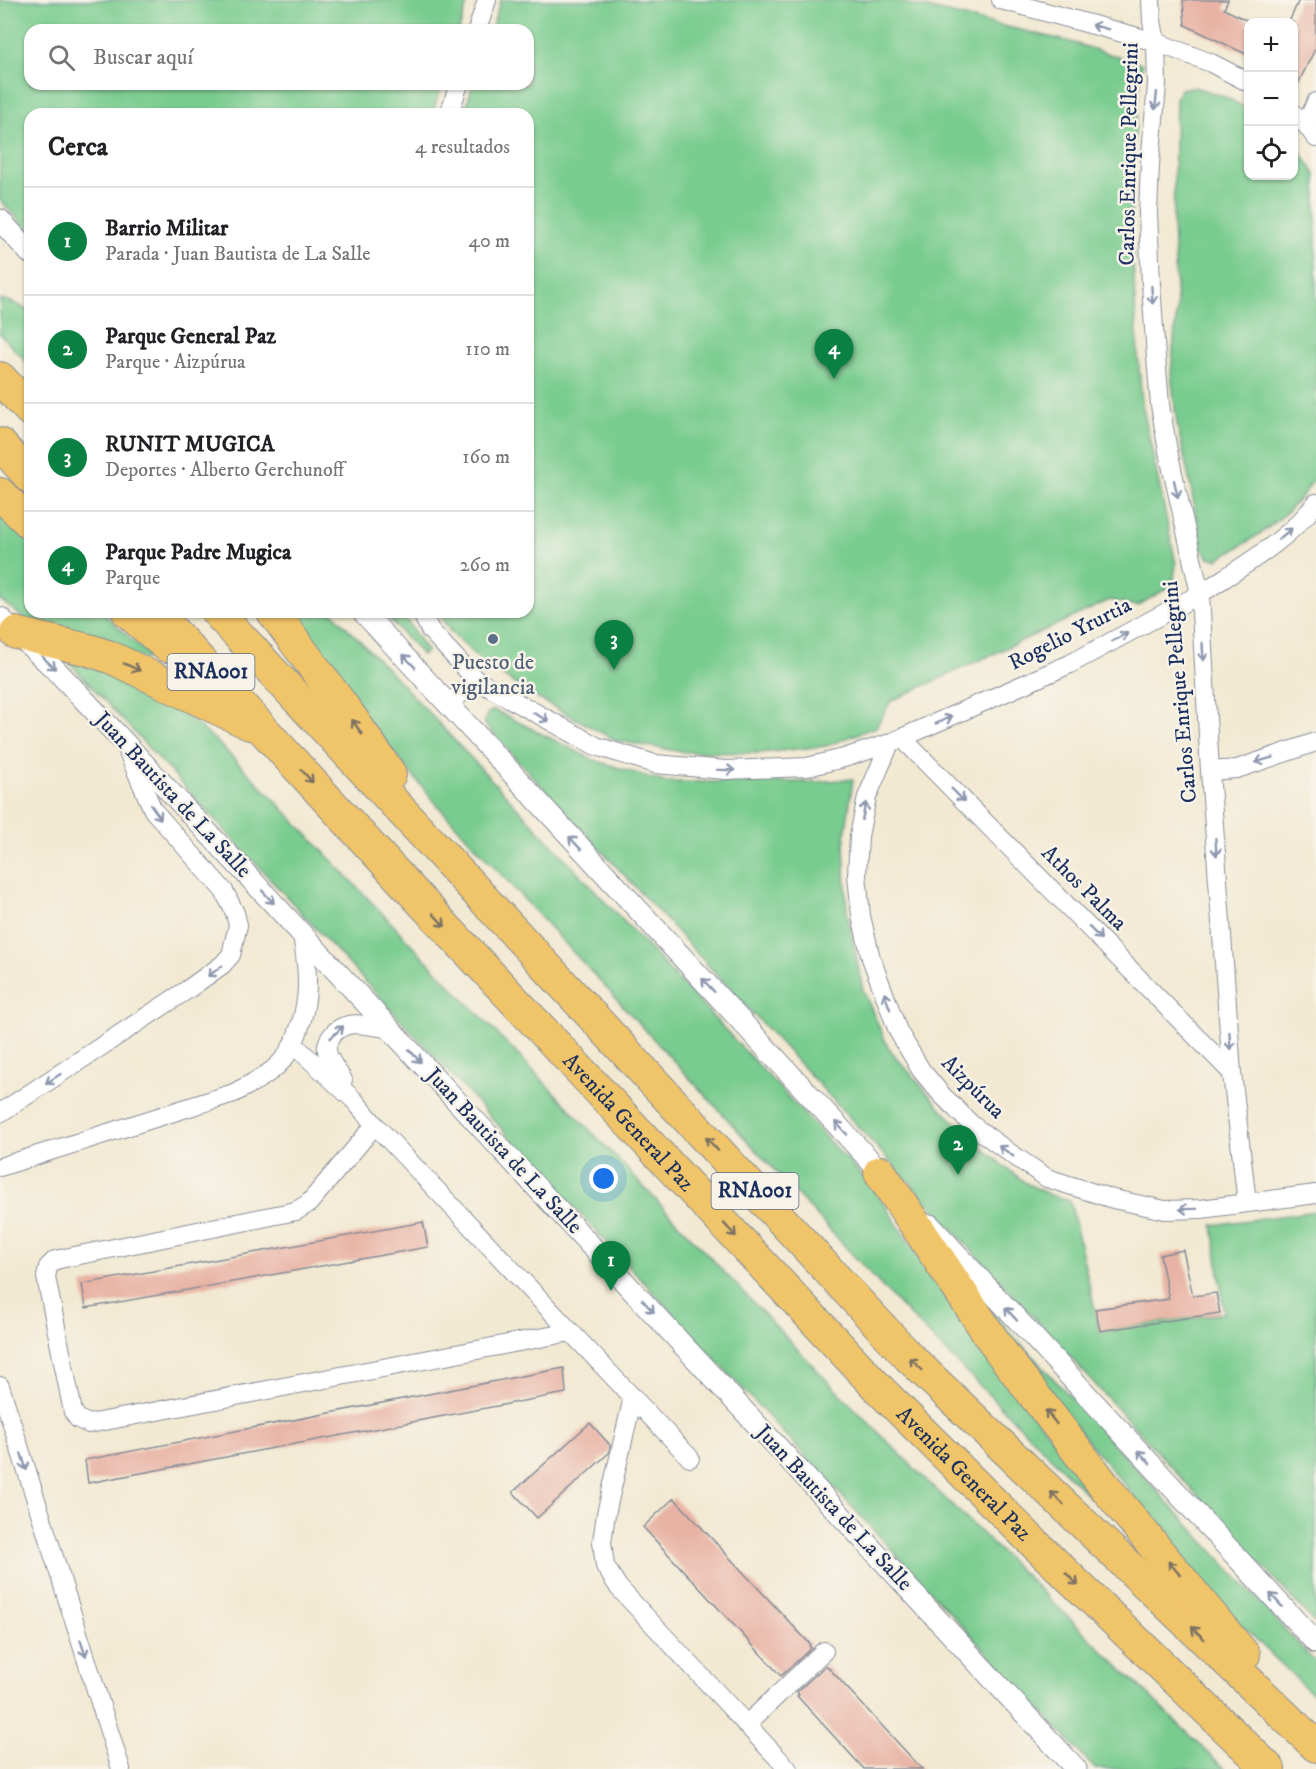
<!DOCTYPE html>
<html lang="es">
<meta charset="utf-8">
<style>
body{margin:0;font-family:"IM FELL DW Pica",serif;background:#f6f6f6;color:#202124}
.controls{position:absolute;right:18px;top:18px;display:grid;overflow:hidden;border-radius:12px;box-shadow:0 2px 4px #0004}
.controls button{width:54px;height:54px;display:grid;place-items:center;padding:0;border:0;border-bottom:2px solid #e0e0e0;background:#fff;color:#202124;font:30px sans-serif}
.you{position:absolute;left:604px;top:1179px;width:21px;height:21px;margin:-15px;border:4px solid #fff;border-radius:50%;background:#1a73e8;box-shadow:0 0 0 9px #1a73e833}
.badge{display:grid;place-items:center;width:39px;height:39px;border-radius:50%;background:#0b8043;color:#fff;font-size:20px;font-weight:700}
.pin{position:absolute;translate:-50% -50px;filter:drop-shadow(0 2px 3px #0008)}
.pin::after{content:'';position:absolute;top:32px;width:21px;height:18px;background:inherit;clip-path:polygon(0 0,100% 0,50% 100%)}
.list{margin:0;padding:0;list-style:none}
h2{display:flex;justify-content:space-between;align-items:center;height:78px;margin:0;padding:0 24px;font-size:26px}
h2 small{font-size:20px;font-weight:400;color:#757577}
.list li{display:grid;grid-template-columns:39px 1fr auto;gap:18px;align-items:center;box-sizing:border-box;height:108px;padding:0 24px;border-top:2px solid #e0e0e0}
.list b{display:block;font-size:22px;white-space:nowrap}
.list p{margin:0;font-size:20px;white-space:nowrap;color:#757577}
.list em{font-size:20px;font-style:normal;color:#757577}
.icon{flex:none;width:33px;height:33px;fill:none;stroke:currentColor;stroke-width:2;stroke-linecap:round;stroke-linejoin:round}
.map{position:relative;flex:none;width:1316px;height:1769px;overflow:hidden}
.search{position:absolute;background:#fff;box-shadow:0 2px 4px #0004;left:24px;top:24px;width:510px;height:66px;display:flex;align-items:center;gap:15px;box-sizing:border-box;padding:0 21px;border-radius:18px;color:#757577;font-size:22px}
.panel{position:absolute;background:#fff;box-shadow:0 2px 4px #0004;left:24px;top:108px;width:510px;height:510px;border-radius:18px}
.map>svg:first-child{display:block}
.green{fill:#79cc8f;stroke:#4a7e76;stroke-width:1.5}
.building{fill:#e8b3a4}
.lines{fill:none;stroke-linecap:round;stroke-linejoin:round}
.minor-casing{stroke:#868c98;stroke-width:20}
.tertiary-casing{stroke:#868c98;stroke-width:23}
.motorway-casing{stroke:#868c98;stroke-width:34}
.minor{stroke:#fff;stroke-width:18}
.tertiary{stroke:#fff;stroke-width:21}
.motorway{stroke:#f0c469;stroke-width:32}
.oneway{stroke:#8d97ae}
.oneway2{stroke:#7b7263}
.service-dot{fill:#5c6f8a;stroke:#f7f3e8;stroke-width:2}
.labels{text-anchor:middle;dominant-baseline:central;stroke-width:5;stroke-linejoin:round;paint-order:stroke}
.shield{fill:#f7f3e8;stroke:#5d6a87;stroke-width:1.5}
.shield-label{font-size:21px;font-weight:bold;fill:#1b2f5e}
.street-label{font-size:22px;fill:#1b2f5e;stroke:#f7f3e8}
.service-label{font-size:22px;fill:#4e5e75;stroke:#f7f3e8}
</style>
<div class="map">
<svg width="1316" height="1769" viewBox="0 0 1316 1769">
<rect width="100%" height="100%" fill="#f7f3e8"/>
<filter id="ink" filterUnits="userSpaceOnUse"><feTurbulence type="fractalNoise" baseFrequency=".0167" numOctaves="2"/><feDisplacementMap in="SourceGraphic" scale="12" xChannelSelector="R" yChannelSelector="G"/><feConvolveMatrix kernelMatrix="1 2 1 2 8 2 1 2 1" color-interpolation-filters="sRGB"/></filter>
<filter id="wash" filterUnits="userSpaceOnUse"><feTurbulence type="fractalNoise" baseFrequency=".008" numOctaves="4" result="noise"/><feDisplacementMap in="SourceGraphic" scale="24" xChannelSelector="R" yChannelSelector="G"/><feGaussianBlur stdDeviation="1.35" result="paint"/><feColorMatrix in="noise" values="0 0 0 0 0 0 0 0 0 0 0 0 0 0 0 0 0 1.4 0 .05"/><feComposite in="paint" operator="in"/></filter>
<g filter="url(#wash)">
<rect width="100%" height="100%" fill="#f2e9d2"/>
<g class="green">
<path d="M0 0H468L459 30H30V84H442L432 114H30V232L0 200Z"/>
<path d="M501 0H893L1067 41 1142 64 1131 175V226L1138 355 1142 404 1176 564 1173 585 1137 606 1110 600 891 701 876 727 826 746 760 753 683 752 617 741 530 694 481 661 450 631 438 612H528V114H464L473 84H528V30H491Z"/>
<path d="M1194 87 1223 96 1248 109V176H1294V141L1316 176V476C1292 515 1256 539 1217 559L1208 557 1202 548 1189 478 1177 424 1171 374 1177 307 1173 223 1176 98 1181 89Z"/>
<path d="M0 299C10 301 22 306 30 313V366L0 334Z"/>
<path d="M0 511 30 541V612H102L146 653 148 656 146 659 47 628 25 619 0 600Z"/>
<path d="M285 612H332L400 682 874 1189 955 1312 1098 1498 1095 1502 888 1293 439 807 371 725Z"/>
<path d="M383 612H401L427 651 422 655Z"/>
<path d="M67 660 106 668 152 690 179 709 215 740 269 794 431 965 569 1108 835 1389 918 1472 1225 1769H1095Z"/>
<path d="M494 710 594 760 664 782H816L853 779 844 845 847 912 863 990 889 1049 939 1106 970 1138 1004 1166 1026 1183 1050 1195 1070 1201 1100 1331 1224 1313 1213 1225 1316 1211V1624L849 1117 485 725V720L488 713Z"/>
<path d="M992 1312 1316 1663V1698L1219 1603 1143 1507 985 1319Z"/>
</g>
<g id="blocks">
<g class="building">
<path d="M1183 0H1228L1224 9 1248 21V55L1185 25Z"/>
<path d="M1299 0H1316V47L1293 94V22H1289Z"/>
<path d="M423 1222 428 1247 86 1308 82 1284Z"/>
<path d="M1183 1250 1193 1296 1216 1293 1220 1313 1100 1331 1095 1309 1169 1299 1160 1255Z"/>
<path d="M564 1368 566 1393 88 1483 85 1460Z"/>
<path d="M590 1423 610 1445 609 1453 537 1518 513 1492Z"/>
<path d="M674 1498 810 1644 809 1646 811 1648 781 1676 643 1527Z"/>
<path d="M826 1665 922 1769H864L797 1696 799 1695 797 1692Z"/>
</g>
</g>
</g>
<g filter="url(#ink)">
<use href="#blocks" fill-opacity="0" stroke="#868c98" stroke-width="1.5"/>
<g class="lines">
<defs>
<g id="minor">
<path d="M1001 0 1156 42 1211 63 1248 82"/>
<path d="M1151 0 1152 21 1156 42 1157 85 1150 164 1148 213 1151 284 1156 357 1160 405 1168 451 1200 594 1210 771 1232 1073 1247 1203"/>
<path d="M477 30 487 0"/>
<path d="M449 114 459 84"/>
<path d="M1294 114 1306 125 1316 138"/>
<path d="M1306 125 1316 102"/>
<path d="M421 612 430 630 476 680 596 746 655 764 726 770 807 767 844 758 890 743 1070 664 1200 594C1239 568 1288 541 1316 503"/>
<path d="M449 704 476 680"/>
<path d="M902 738 1232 1073"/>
<path d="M890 743 867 797 859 836 857 875 861 916 871 958 898 1031 921 1070 941 1094 972 1125 1010 1153 1047 1178 1113 1199 1165 1210 1201 1209 1316 1194"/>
<path d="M1210 771 1237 769 1316 742"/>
<path d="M293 1044 354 1100 375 1125 690 1458"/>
<path d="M343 1080C338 1072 329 1061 327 1051 326 1046 327 1043 330 1038 344 1016 369 1026 391 1029"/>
<path d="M0 1113 187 990 222 965 231 955 238 925 235 913 224 891 153 810 127 750"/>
<path d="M375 1125 309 1203 296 1211 55 1260 48 1267 46 1277 73 1412 78 1419 89 1424 571 1332"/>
<path d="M0 1167 234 1093C250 1084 268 1076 281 1062 298 1044 308 1005 307 980 307 964 304 949 302 934"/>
<path d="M0 1386 121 1769"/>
<path d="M633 1397 606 1514 602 1542 605 1566 619 1588 788 1769"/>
<path d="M746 1725 824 1651"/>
</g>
<g id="tertiary">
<path d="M0 220 30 253"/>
<path d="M363 612 888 1180"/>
<path d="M0 618 57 671 122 740 1076 1769"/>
<path d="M930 1225 1316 1643"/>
</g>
<g id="motorway">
<path d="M0 378 30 410"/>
<path d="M0 444 30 477"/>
<path d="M0 494 30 523"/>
<path d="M128 612 167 646"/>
<path id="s1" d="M155 612 420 900 881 1391 1034 1543 1269 1769"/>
<path d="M217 612 909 1357 1316 1746"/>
<path d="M273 612 350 716 390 774"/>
<path d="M16 633 89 650 110 657 250 724"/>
<path d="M880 1172 1003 1355 1110 1493 1244 1655"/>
</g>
</defs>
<use href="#minor" class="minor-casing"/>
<use href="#tertiary" class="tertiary-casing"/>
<use href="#motorway" class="motorway-casing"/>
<use href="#minor" class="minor"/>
<use href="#tertiary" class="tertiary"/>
<use href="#motorway" class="motorway"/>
</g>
<defs><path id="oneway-shaft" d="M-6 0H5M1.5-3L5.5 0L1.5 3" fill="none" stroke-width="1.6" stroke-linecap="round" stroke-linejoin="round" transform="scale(1.5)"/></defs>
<g class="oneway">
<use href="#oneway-shaft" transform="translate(1100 27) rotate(-165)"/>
<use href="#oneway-shaft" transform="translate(1156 101) rotate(96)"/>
<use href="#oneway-shaft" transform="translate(1152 295) rotate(86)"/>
<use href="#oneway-shaft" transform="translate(1176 489) rotate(77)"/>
<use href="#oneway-shaft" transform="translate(1285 534) rotate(-39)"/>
<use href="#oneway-shaft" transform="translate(1120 637) rotate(-28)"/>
<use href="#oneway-shaft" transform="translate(1203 652) rotate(87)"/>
<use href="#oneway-shaft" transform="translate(409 661) rotate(-133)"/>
<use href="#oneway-shaft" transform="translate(49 663) rotate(43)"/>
<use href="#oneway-shaft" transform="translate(541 717) rotate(28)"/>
<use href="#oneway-shaft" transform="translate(944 720) rotate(-24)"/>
<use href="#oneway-shaft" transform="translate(1264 760) rotate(163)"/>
<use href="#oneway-shaft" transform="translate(726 770) rotate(1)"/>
<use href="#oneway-shaft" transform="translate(958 795) rotate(45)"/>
<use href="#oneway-shaft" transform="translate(864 811) rotate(-78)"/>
<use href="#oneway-shaft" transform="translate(156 812) rotate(55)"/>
<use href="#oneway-shaft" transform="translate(575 843) rotate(-133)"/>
<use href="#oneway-shaft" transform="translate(1216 847) rotate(86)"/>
<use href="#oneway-shaft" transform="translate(268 897) rotate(47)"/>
<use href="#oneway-shaft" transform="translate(1095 933) rotate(45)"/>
<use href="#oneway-shaft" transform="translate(215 971) rotate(144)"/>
<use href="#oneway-shaft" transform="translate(708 985) rotate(-133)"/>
<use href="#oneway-shaft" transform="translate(887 1001) rotate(-110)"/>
<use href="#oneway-shaft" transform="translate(337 1032) rotate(-43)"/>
<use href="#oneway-shaft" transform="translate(1230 1041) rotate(86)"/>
<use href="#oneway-shaft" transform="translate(415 1056) rotate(47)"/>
<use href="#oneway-shaft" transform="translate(53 1079) rotate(147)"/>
<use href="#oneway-shaft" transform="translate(841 1128) rotate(-133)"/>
<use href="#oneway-shaft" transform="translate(1006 1151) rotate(-144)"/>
<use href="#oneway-shaft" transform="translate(1188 1209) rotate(179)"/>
<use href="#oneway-shaft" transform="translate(648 1306) rotate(47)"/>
<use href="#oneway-shaft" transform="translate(1011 1314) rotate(-133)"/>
<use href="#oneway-shaft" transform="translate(1144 1457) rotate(-133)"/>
<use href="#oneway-shaft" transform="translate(24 1462) rotate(72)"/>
<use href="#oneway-shaft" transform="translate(1276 1600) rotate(-133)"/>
<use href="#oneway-shaft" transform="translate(83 1648) rotate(72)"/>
</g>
<g class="oneway2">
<use href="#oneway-shaft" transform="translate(132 667) rotate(24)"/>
<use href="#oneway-shaft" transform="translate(357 727) rotate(-124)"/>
<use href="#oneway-shaft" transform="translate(307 776) rotate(48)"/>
<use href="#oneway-shaft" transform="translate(439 920) rotate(47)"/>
<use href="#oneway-shaft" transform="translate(712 1144) rotate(-133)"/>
<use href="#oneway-shaft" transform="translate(730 1230) rotate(47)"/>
<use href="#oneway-shaft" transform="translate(916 1364) rotate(-136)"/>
<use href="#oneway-shaft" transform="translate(1051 1417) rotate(-128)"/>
<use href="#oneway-shaft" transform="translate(1057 1498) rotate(-136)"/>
<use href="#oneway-shaft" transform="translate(1174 1568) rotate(-130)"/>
<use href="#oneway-shaft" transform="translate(1072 1579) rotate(44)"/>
<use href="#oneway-shaft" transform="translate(1198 1633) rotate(-136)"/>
</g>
</g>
<circle class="service-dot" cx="493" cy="639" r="6"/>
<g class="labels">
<g class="shield">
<rect x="167.5" y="654" width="87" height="36" rx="4.5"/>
<rect x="711.5" y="1173" width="87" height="36" rx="4.5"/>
</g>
<g class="shield-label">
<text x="211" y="672">RNA001</text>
<text x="755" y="1191">RNA001</text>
</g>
<g class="street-label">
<text transform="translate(1129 154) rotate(-89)">Carlos Enrique Pellegrini</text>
<text transform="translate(1070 634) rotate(-27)">Rogelio Yrurtia</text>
<text transform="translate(1180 692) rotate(-95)">Carlos Enrique Pellegrini</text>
<text transform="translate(173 795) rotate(47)">Juan Bautista de La Salle</text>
<text transform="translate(1084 888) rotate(45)">Athos Palma</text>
<text transform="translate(973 1087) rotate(45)">Aizpúrua</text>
<text stroke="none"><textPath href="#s1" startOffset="696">Avenida General Paz</textPath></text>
<text transform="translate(504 1151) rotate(47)">Juan Bautista de La Salle</text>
<text stroke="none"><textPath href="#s1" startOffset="1182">Avenida General Paz</textPath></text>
<text transform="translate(834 1508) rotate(47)">Juan Bautista de La Salle</text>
</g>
<g class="service-label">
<text x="493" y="662">Puesto de<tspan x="493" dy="25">vigilancia</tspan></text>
</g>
</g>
</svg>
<div class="controls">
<button>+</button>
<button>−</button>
<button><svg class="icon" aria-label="locate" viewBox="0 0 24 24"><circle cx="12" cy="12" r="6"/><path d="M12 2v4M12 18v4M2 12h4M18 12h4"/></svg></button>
</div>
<div class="you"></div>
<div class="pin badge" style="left:611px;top:1291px">1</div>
<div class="pin badge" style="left:958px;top:1175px">2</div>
<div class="pin badge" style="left:614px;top:670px">3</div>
<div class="pin badge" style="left:834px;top:379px">4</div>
<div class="search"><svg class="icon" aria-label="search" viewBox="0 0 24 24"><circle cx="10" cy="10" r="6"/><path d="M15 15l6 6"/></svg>Buscar aquí</div>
<section class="panel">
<h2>Cerca<small>4 resultados</small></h2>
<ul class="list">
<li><span class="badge">1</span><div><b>Barrio Militar</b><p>Parada · Juan Bautista de La Salle</p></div><em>40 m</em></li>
<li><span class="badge">2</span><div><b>Parque General Paz</b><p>Parque · Aizpúrua</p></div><em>110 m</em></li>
<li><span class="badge">3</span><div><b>RUNIT MUGICA</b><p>Deportes · Alberto Gerchunoff</p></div><em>160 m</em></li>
<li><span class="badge">4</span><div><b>Parque Padre Mugica</b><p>Parque</p></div><em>260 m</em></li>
</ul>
</section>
</div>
